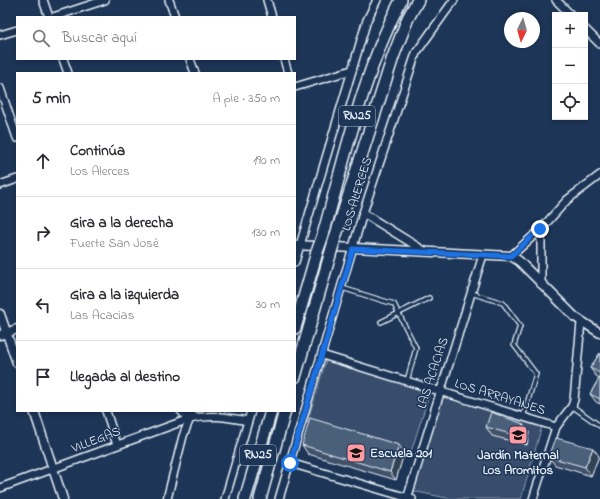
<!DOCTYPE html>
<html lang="es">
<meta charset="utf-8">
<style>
body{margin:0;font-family:"Indie Flower",sans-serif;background:#f7f7f7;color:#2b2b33}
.controls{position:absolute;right:12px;top:12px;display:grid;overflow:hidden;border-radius:0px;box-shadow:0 2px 6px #0003}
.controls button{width:36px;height:36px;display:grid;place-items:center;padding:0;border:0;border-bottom:1px solid #e1e1e2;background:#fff;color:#2b2b33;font:20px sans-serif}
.compass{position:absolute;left:504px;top:12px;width:36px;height:36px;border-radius:50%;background:#fff;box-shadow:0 2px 6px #0003;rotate:185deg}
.stop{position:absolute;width:12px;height:12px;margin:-9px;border:3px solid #1a73e8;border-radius:50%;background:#fff}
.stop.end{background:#1a73e8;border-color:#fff;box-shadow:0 1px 4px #0008}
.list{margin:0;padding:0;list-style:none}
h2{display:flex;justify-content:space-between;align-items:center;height:52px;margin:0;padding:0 16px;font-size:17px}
h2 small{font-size:13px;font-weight:400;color:#7c7c81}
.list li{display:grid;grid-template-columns:26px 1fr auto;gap:12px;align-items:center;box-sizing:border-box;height:72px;padding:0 16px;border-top:1px solid #e1e1e2}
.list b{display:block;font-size:15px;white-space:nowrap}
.list p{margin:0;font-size:13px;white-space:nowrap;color:#7c7c81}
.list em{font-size:13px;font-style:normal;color:#7c7c81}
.icon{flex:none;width:22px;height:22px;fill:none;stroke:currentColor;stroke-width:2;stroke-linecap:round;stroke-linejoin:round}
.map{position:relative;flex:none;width:600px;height:499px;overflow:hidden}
.search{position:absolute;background:#fff;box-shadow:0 2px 6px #0003;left:16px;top:16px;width:280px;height:44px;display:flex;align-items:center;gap:10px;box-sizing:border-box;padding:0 14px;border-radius:0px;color:#7c7c81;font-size:15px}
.panel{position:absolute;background:#fff;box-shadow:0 2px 6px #0003;left:16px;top:72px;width:280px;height:340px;border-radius:0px}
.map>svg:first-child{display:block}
.green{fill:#374d6c;stroke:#909fb2}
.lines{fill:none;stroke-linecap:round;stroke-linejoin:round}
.service-casing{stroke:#e8f1f8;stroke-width:6}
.minor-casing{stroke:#e8f1f8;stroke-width:10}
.tertiary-casing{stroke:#e8f1f8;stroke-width:11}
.trunk-casing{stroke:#e8f1f8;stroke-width:14}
.service{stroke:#1d3557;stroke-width:3.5}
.minor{stroke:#1d3557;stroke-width:7}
.tertiary{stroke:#1d3557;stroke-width:8}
.trunk{stroke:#1d3557;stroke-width:11}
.trunk-bridge-casing{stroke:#e8f1f8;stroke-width:14;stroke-linecap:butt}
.trunk-bridge{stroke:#1d3557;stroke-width:11}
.wall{fill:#3f5169;stroke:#e8f1f8}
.shaded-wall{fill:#334255;stroke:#e8f1f8}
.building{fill:#495e7a;stroke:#e8f1f8}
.route{stroke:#1a73e8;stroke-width:5}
.labels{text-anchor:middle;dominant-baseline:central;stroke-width:3;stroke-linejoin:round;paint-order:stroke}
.shield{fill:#1d3557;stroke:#abb9c8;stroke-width:1}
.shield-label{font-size:12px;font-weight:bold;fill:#e8f1f8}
.street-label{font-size:13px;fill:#e8f1f8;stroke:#1d3557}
.poi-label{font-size:13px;font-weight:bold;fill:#e8f1f8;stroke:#1d3557;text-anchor:start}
</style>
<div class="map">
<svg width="600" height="499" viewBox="0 0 600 499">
<rect width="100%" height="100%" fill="#1d3557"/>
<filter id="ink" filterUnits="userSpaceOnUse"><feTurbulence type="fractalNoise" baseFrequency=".025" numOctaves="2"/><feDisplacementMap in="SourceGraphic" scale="8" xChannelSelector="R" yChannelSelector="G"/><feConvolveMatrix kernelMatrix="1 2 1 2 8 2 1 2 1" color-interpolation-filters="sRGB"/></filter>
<g filter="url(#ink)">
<g class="green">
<path d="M326 360 430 392 411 452 307 423Z"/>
<path d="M441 396 542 426 521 499H452L412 491Z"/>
</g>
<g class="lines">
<defs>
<g id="service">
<path d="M342 288 394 304 416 348 407 381"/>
<path d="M471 293 503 303 520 326 514 345 536 374 523 417"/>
<path d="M381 322 429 298"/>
<path d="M572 406 600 426"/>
</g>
<g id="minor">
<path d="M43 0 49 17"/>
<path d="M169 0 175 17"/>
<path d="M267 0 272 17"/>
<path d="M556 0 571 15"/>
<path d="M53 17 105 0"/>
<path d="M585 29 600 44"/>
<path d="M0 35 17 30"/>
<path d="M63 59 68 73"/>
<path d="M190 59 195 73"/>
<path d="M284 59 288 73"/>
<path d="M295 87 352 70"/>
<path d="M0 88 17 138"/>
<path d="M0 185 17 179"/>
<path d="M363 213 426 252"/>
<path d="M541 229V284"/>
<path d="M511 256 541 229 567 200 600 175"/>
<path d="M295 262 367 20 377 0"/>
<path d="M322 355 556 427"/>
<path d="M106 411 117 445"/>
<path d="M181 411 189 419"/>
<path d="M290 463 412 499"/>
<path d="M0 488 189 419C209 414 227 417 248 421"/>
<path d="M167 499 183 436 193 411"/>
<path d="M225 499 251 411"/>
<path d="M279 499 363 213 416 53 454 0"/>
<path d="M407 499 483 255"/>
<path d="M533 499 556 427 572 406 574 400 581 322"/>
</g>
<g id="tertiary">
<path d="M295 245 511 256 519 261 575 317 600 333"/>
<path d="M0 314 17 363"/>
<path d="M0 335 17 329"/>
<path d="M34 411 63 499"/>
</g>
<g id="trunk">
<path d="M323 235C345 157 363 73 401 0"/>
<path d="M335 238 393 57 408 18 418 0"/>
<path d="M295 328 317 252"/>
<path d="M295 377 330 255"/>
<path d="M245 499 271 411"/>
<path d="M260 499 285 411"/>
</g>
</defs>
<use href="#service" class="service-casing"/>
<use href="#minor" class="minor-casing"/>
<use href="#tertiary" class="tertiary-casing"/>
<use href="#trunk" class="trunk-casing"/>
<use href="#service" class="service"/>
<use href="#minor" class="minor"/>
<use href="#tertiary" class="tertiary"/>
<use href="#trunk" class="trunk"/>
<defs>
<g id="trunk-bridge">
<path d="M317 252 323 235"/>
<path d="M330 255 335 238"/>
</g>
</defs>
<use href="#trunk-bridge" class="trunk-bridge-casing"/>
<use href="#trunk-bridge" class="trunk-bridge"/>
</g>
<g class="wall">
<path d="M600 353V404L596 402 590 394 599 378 596 376 590 368Z"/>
<path d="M486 427 529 432 527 445 492 436Z"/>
<path d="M302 445 404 453 396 480 308 454Z"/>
<path d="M599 456 591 476 555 465 549 457Z"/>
</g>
<g class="shaded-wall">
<path d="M523 424 529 432 527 445 521 437Z"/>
<path d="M399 445 404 453 396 480 390 472Z"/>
<path d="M593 448 599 456 591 476 585 467Z"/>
</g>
<g class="building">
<path d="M600 353V373L590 368Z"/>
<path d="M600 377V399L590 394Z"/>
<path d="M491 412 523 424 521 437 486 427Z"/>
<path d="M310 418 399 445 390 472 302 445Z"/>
<path d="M556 438 593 448 585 467 549 457Z"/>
</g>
</g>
<g class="lines" filter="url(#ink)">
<path class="route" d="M290 463 353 249 511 256 540 229"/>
</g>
<defs>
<symbol id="school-square" viewBox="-11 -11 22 22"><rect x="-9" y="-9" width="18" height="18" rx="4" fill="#ff9aa2" stroke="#1d3557"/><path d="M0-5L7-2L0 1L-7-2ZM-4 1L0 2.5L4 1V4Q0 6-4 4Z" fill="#111"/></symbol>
</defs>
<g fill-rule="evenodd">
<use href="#school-square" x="507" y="424" width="22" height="22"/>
<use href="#school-square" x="345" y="442" width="22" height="22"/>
</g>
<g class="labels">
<g class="shield">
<rect x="339" y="106" width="36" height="20" rx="3"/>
<rect x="240" y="445" width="36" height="20" rx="3"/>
</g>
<g class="shield-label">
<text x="357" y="116">RN25</text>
<text x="258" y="455">RN25</text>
</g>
<g class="street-label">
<text transform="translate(357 194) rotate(-73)">LOS ALERCES</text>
<text transform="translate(433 373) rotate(-72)">LAS ACACIAS</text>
<text transform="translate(500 397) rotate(17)">LOS ARRAYANES</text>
<text transform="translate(96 440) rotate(-21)">VILLEGAS</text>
</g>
<g class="poi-label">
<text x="370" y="453">Escuela 201</text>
<text x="518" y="455" text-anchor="middle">Jardín Maternal<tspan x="518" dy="15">Los Aromitos</tspan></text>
</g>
</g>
</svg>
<div class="controls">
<button>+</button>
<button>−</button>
<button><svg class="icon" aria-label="locate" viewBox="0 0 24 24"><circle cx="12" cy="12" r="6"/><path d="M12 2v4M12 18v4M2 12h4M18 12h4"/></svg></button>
</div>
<svg class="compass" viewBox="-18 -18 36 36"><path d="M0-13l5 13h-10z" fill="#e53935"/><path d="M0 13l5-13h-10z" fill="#7c7c81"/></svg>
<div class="stop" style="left:290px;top:463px"></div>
<div class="stop end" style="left:540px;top:229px"></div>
<div class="search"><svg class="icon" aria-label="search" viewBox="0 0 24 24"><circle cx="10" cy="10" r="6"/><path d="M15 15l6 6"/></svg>Buscar aquí</div>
<section class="panel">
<h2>5 min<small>A pie · 350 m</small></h2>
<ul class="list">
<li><svg class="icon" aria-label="ahead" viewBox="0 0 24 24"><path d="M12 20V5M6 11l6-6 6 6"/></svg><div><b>Continúa</b><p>Los Alerces</p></div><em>190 m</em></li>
<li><svg class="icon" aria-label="right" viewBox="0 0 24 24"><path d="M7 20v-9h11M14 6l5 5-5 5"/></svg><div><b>Gira a la derecha</b><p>Fuerte San José</p></div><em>130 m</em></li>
<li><svg class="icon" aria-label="left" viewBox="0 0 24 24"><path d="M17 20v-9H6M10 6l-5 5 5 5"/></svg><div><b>Gira a la izquierda</b><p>Las Acacias</p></div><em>30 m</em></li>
<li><svg class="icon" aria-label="arrive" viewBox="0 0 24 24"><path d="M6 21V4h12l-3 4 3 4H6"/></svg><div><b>Llegada al destino</b></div></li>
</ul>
</section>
</div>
